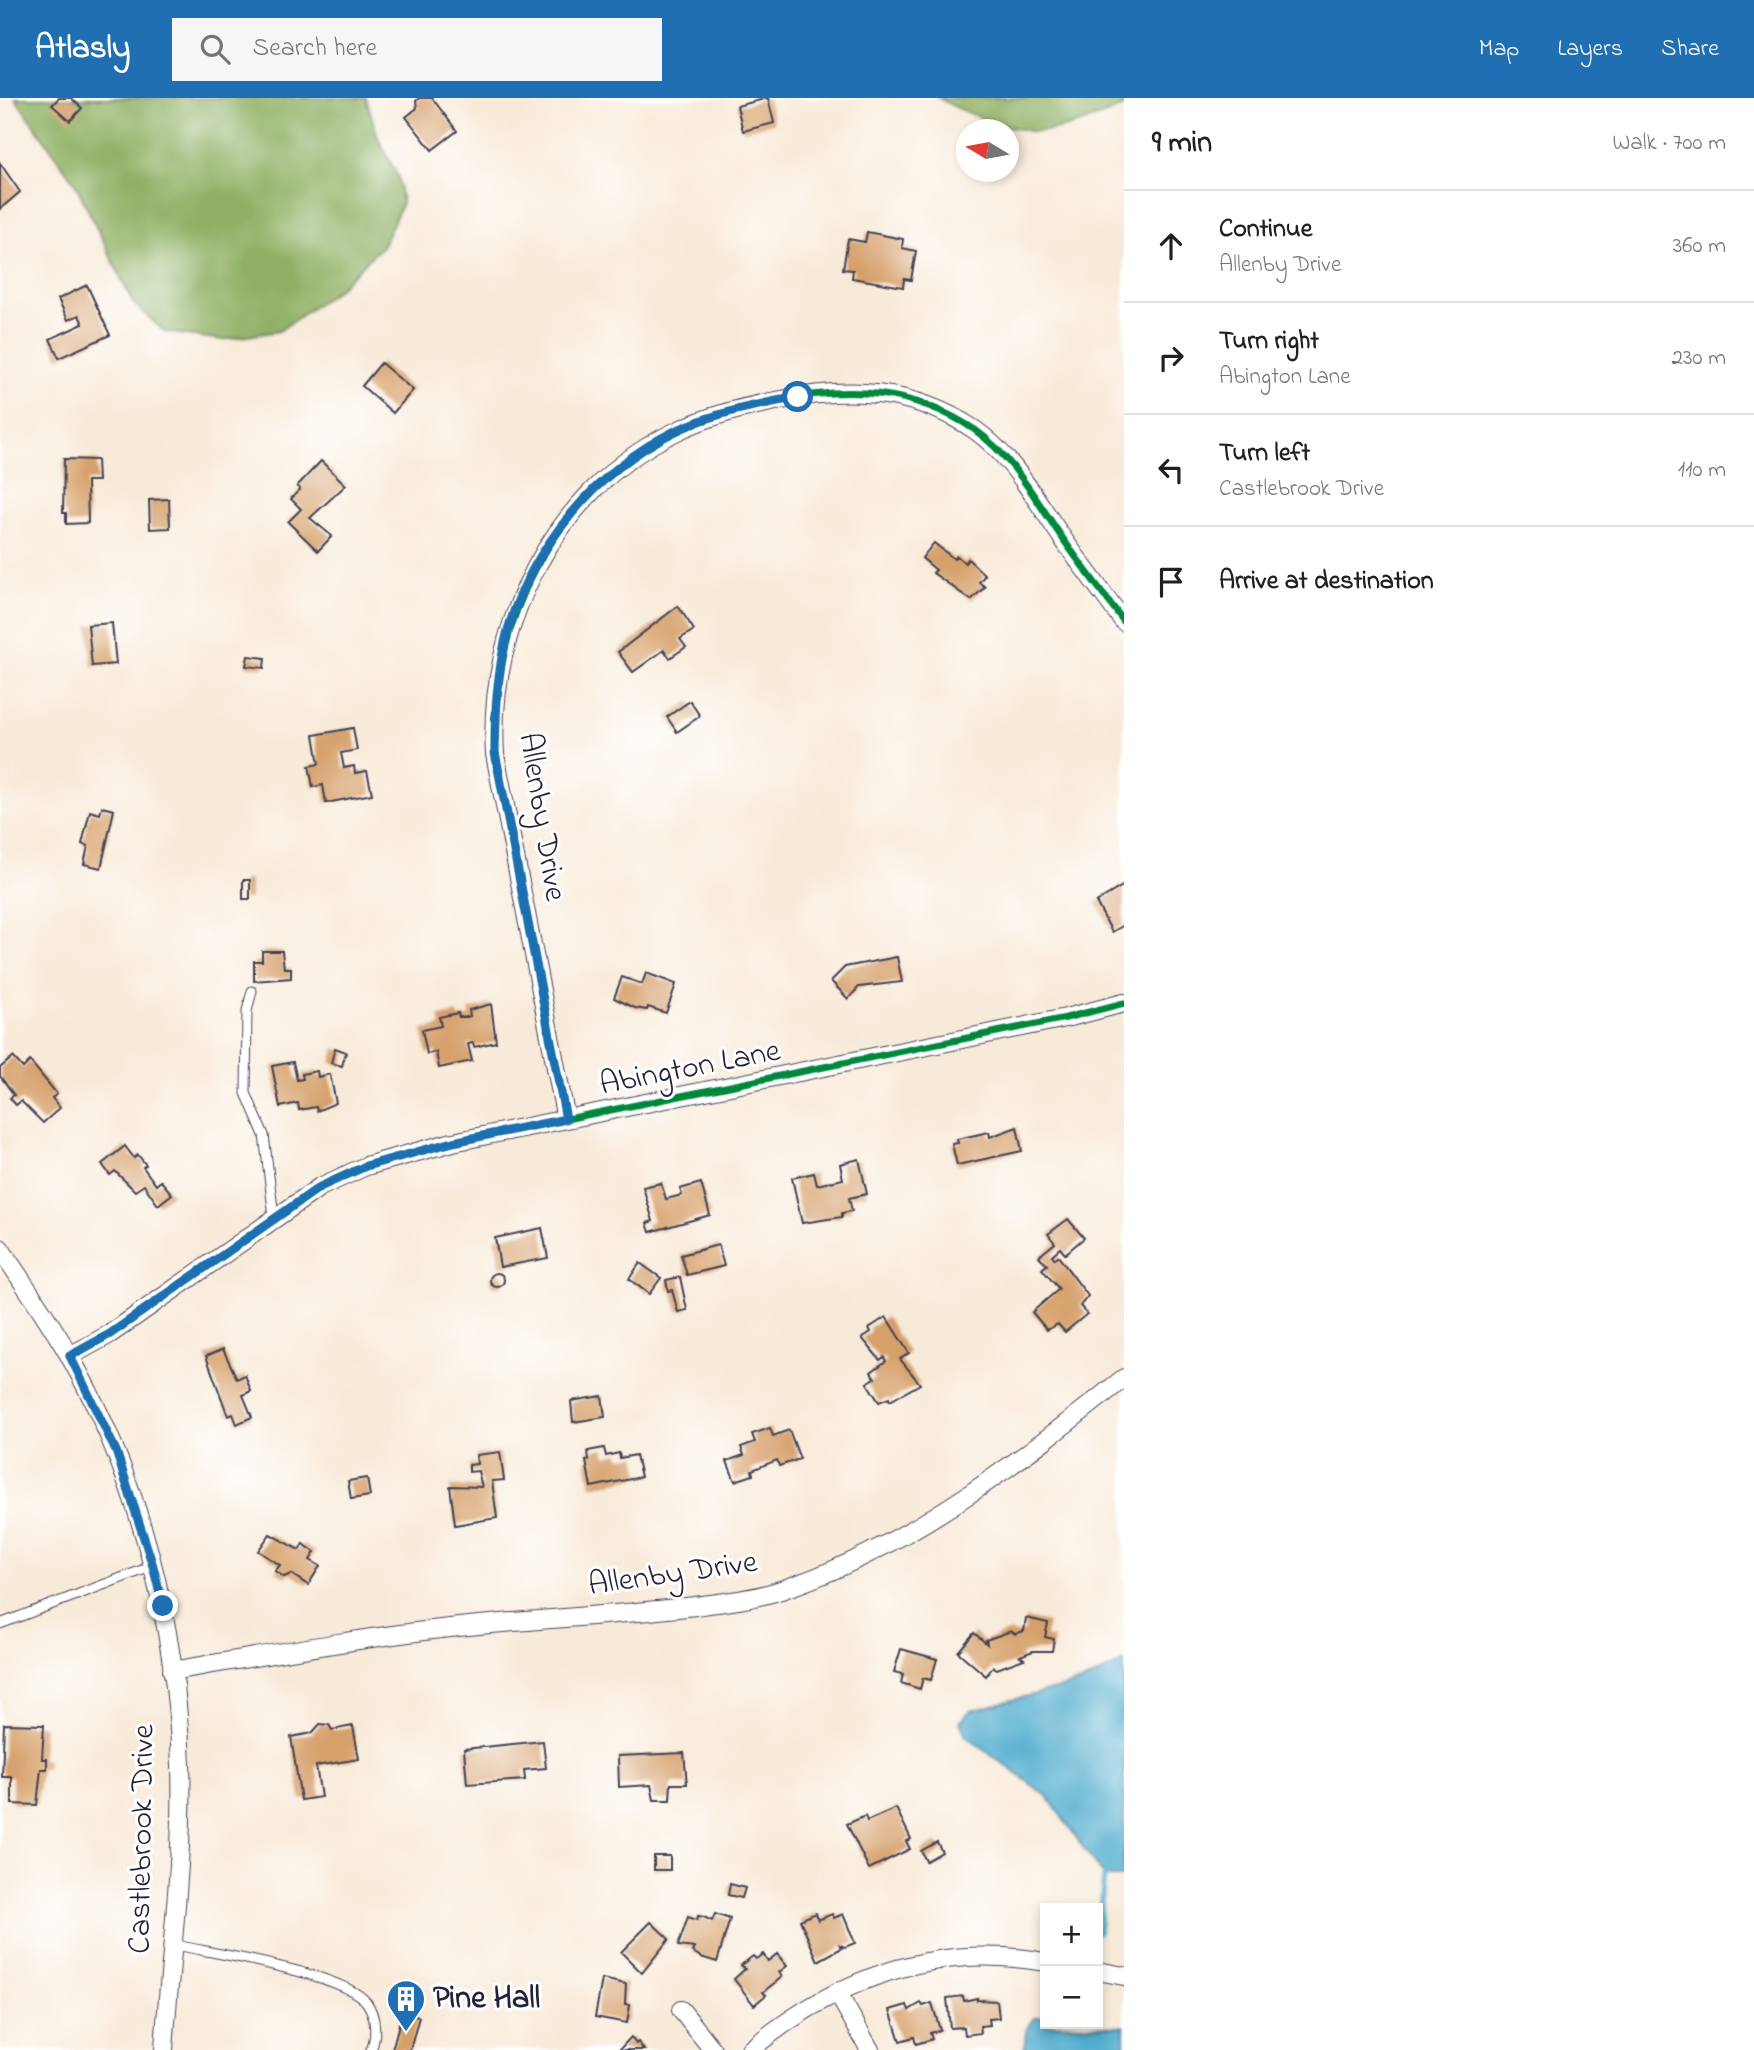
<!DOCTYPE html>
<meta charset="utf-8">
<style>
body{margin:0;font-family:"Indie Flower",sans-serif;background:#f6f6f6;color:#202124}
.controls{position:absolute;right:21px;bottom:21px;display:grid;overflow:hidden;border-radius:0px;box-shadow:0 4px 10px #0003}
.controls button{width:63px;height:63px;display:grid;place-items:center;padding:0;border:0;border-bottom:2px solid #e0e0e0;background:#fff;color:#202124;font:35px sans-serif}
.compass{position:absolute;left:956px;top:21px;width:63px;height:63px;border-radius:50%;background:#fff;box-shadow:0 4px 10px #0003;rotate:280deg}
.stop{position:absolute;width:21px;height:21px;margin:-16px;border:5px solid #1f6fb2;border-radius:50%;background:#fff}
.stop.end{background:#1f6fb2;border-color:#fff;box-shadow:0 2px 7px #0008}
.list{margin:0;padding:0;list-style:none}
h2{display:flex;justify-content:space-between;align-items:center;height:91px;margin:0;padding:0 28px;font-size:30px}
h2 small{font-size:23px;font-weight:400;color:#757577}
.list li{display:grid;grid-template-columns:46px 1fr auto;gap:21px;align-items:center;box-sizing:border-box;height:112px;padding:0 28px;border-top:2px solid #e0e0e0}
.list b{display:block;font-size:26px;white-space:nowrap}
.list p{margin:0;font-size:23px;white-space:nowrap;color:#757577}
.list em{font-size:23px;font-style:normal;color:#757577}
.icon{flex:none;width:38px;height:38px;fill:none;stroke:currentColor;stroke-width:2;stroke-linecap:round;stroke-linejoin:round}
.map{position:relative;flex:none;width:1124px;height:1952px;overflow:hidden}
header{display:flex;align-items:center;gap:42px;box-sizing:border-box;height:98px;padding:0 35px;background:#1f6fb2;color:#fff}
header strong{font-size:33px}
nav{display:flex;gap:38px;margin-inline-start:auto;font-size:24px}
.search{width:490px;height:63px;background:#f6f6f6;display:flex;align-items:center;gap:18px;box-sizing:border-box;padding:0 24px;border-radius:0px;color:#757577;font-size:26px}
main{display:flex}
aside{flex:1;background:#fff}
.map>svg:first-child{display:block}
.forest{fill:#90b165;stroke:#596a50;stroke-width:2}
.water{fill:#4faccd;stroke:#386784;stroke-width:2}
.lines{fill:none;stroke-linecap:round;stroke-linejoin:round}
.stream{stroke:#4faccd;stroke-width:5}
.building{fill:#d6a06a}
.service-casing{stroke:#424053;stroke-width:11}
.minor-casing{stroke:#424053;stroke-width:20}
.service{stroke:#fff;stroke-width:9}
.minor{stroke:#fff;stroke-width:18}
.cycleway-casing{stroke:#fff;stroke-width:11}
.cycleway{stroke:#00873e;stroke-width:7}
.route{stroke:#1f6fb2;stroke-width:9}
.labels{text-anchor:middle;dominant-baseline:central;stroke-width:6;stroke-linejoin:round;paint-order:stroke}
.street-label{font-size:32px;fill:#22223b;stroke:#fff}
.poi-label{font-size:32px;font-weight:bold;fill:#22223b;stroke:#fff;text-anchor:start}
</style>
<header>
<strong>Atlasly</strong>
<div class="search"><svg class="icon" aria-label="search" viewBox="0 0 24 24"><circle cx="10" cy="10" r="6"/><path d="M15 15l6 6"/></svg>Search here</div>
<nav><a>Map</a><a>Layers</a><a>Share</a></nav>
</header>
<main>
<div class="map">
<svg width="1124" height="1952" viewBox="0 0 1124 1952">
<rect width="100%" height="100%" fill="#fff"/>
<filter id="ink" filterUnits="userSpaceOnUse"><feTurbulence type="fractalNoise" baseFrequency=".0143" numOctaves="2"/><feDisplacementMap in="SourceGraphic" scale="14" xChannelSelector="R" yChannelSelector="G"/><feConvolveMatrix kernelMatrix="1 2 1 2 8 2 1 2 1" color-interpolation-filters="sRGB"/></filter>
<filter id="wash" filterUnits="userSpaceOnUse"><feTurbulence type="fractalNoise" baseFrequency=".00686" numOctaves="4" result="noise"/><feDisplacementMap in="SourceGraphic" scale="28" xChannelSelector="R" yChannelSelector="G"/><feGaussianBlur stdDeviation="1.57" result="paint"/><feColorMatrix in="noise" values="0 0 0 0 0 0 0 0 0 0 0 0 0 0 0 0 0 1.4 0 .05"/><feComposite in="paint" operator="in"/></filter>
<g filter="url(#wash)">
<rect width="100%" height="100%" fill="#f8ead8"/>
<g class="forest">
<path d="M15 0H366L379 42 398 79 402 105 383 147 337 192 279 233 222 242 165 234 133 205 75 85Z"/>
<path d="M938 0H1124V9C1098 19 1058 36 1030 33 1003 29 962 14 938 0Z"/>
</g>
<g class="water">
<path d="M1124 1564V1779H1104L1047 1698 966 1638 960 1624 970 1613 1082 1584Z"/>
<path d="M1035 1919H1045V1926L1124 1928V1952H1024L1026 1933Z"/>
</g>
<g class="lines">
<path class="stream" d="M1098 1834 1104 1779 1108 1776"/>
</g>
<g id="blocks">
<g class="building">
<path d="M59 0H71L82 10 70 23 52 7Z"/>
<path d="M419 0H432L457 33 432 52 406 19 417 10 416 3Z"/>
<path d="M768 0 774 25 743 33 737 8Z"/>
<path d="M0 65 20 94 0 111Z"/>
<path d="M867 134 903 141 902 150 916 153 911 182 904 181 903 189 852 180 853 172 843 171 848 141 865 144Z"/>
<path d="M87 187 110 237 59 260 50 241 83 226 79 217 68 222 58 201Z"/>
<path d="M381 265 413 292 393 315 362 288Z"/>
<path d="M64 361 97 362 98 383H87L88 425 66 426V415H63Z"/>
<path d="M321 363 346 387 310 420 332 438 318 453 288 424 301 411 291 401 300 391 297 388Z"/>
<path d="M169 401 170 430 150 431 149 402Z"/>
<path d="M934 445 954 461 957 458 965 465 968 461 985 477 979 484 985 489 971 502 933 475 936 472 922 460Z"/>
<path d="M678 508 694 532 680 541 686 549 670 560 664 552 633 574 618 554Z"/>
<path d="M112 525 116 566 92 568 88 527Z"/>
<path d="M248 558 265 560 264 570 246 568Z"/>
<path d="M690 603 700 618 677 634 667 619Z"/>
<path d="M353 630 357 652 341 655 344 670 354 668 355 675 367 673 372 696 326 705 323 687 313 689 309 668 319 666 314 637Z"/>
<path d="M102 709 114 712 101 770 84 766 88 748 82 746 90 713 100 716Z"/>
<rect x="243" y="782" width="7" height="19"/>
<path d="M1124 787V827L1112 834 1096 804Z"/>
<path d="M262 853H282L284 870H291V880L254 883V863H262Z"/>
<path d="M897 859 902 884 859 889 848 901 831 883 845 869Z"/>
<path d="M646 875 676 886 666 915 648 909 647 912 635 910 614 900 622 879 642 886Z"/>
<path d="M491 906 496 944 474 949 473 945 468 946 472 963 439 970 436 954 427 956 422 932 441 928 439 919 458 915 459 919H467L470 918 469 912Z"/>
<path d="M335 950 346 954 342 968 331 965Z"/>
<path d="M13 959 23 970 30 963 57 996 52 1000 60 1010 43 1025 21 1003 16 1007 10 1000 14 997 0 978V970Z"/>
<path d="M293 964 297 982 303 981 302 976 317 973 318 979 330 976 336 1005 317 1013 316 1009 299 1012 298 1005 280 1009 272 968Z"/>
<path d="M1017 1029 1022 1053 957 1067 952 1046 958 1045 957 1041 989 1034 990 1039Z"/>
<path d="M125 1048 134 1060 138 1057 146 1067 143 1069 156 1087 161 1083 172 1096 158 1107 144 1087 135 1093 115 1073 110 1077 102 1066Z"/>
<path d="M859 1061 867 1096 849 1100 852 1113 842 1115V1119L802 1125 792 1080 814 1075 817 1087 843 1081 840 1066Z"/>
<path d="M661 1085 666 1101 682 1097 680 1091 701 1085 710 1117 650 1134 647 1125 653 1123 643 1089Z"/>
<path d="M1068 1121 1084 1140 1065 1156 1060 1150 1052 1157 1055 1161 1058 1158 1088 1198 1080 1208 1087 1216 1065 1234 1058 1226 1047 1232 1032 1214 1059 1191 1042 1171 1047 1167 1039 1158 1055 1145 1048 1136Z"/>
<path d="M542 1130 548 1160 500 1169 495 1140Z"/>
<path d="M718 1147 724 1168 687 1177 681 1157Z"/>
<path d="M640 1165 661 1180 649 1196 629 1181Z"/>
<circle cx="497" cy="1182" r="7"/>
<path d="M680 1179 687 1212 678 1214 672 1192 668 1193 666 1182Z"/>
<path d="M886 1219 909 1255 900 1261 920 1286 890 1303 889 1300 879 1304 867 1285 875 1280 871 1274 886 1263 884 1259 880 1262 862 1240 871 1234 869 1230Z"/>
<path d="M223 1251 237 1281 245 1277 251 1293 243 1297 252 1319 237 1326 233 1316 228 1318 206 1258Z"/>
<path d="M602 1298 605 1319 573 1324 571 1303Z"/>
<path d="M770 1330 773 1338 789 1332 800 1361 779 1368 777 1362 752 1372 753 1377 735 1383 727 1363 744 1357 741 1349 755 1344 752 1336Z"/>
<path d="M604 1350 606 1358 619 1355 620 1360 636 1357 641 1379 591 1389 586 1363 589 1362 588 1353Z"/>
<path d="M500 1354 504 1382 492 1383 497 1420 455 1427 450 1388 482 1389 478 1373 469 1374V1367L477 1366 476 1357Z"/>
<path d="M367 1380 370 1398 351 1401 348 1383Z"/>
<path d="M270 1436 299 1452 303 1446 315 1454 310 1462 320 1468 308 1487 291 1476 284 1479 275 1473 280 1467 258 1453Z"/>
<path d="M1026 1520 1048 1525 1045 1539 1054 1541 1052 1553H1033L1020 1558 1024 1561 997 1571 993 1569 986 1578 958 1554 974 1535 987 1546 986 1542 1011 1533 1015 1536 1024 1533Z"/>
<path d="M901 1551 937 1561 931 1582 923 1580 920 1591 901 1585 903 1576 894 1574Z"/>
<path d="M4 1626 44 1627 42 1661H47V1671H41L37 1707 12 1706V1679H2Z"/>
<path d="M320 1626 329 1627 332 1632 353 1628 359 1661 316 1668 321 1699 301 1702 291 1639 312 1635Z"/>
<path d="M543 1643 546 1670 524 1672 525 1682 467 1686 464 1651Z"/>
<path d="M684 1655 687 1686H671L670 1702H654L651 1687 619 1689 618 1658Z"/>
<path d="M896 1710 911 1741 906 1743 910 1751 869 1771 847 1726 865 1718 867 1723Z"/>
<path d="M937 1744 942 1754 926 1763 921 1753Z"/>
<rect x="654" y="1758" width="16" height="14"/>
<path d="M730 1786 745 1790 742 1800 728 1797Z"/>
<path d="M816 1815 818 1822 832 1816 834 1820 843 1816 855 1845 845 1849 840 1847 842 1850 818 1863 800 1822Z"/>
<path d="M715 1816 730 1821 717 1864 701 1859 693 1854 695 1850 678 1848 688 1819 697 1822 698 1818 704 1819 712 1823Z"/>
<path d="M651 1824 669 1841 642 1875 621 1854Z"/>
<path d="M763 1856 768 1863 777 1856 787 1868 779 1874 782 1879 763 1894 766 1897 754 1907 734 1881 745 1871 741 1867 753 1858 756 1861Z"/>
<path d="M602 1881 626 1886 625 1906 630 1907 627 1925 595 1919Z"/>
<path d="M963 1898 964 1903 977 1900V1902L997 1903 999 1920 989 1921 990 1927 980 1928 981 1935 965 1937 964 1929 950 1930 947 1900Z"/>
<path d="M921 1905 923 1908 932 1905 940 1932 930 1935 932 1941 916 1946 914 1939 900 1943 890 1912 907 1907 909 1912Z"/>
<path d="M402 1915 419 1919 410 1952H392Z"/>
<path d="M631 1939 636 1946 638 1944 644 1952H619Z"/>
</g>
</g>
</g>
<g filter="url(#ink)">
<use href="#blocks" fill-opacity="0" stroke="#424053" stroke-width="2"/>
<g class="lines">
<defs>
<g id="service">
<path d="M252 893 247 913 246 995 264 1037 274 1119"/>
<path d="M0 1526 153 1468"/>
<path d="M171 1846C210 1855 346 1875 367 1905 376 1918 377 1938 371 1952"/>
</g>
<g id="minor">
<path d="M566 1021 495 656C487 526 555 391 675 334 707 318 742 310 776 303 846 288 913 290 975 332 1012 358 1036 402 1061 438 1081 467 1103 495 1124 524"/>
<path d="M0 1150C23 1185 48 1220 69 1257 139 1380 176 1526 181 1667 184 1761 170 1858 164 1952"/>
<path d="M70 1258 110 1236 320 1089 366 1068 453 1044 1066 920 1124 905"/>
<path d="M172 1573C267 1557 363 1539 459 1529 535 1521 610 1518 686 1509 719 1505 752 1502 784 1491 910 1449 1021 1362 1124 1280"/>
<path d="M1098 1873 1124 1878"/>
<path d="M837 1894 870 1952"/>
<path d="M681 1912 713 1952"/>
<path d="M750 1952C836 1881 934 1844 1045 1864"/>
</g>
</defs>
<use href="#service" class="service-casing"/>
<use href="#minor" class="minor-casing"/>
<use href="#service" class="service"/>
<use href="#minor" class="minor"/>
<defs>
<g id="cycleway">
<path d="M566 1021 495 656C487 526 555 391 675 334 707 318 742 310 776 303 846 288 913 290 975 332 1012 358 1036 402 1061 438 1081 467 1103 495 1124 524"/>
<path d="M70 1258 110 1236 320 1089 366 1068 453 1044 1066 920 1124 905"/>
</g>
</defs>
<use href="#cycleway" class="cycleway-casing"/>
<use href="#cycleway" class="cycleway"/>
</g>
</g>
<g class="lines" filter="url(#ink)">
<path class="route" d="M163 1508 153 1468 116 1353 70 1258 110 1236 320 1089 366 1068 453 1044 566 1021 495 654C496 612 497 573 508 532 531 450 598 371 675 333 714 315 756 307 798 299"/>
</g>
<defs>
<symbol id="building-pin" viewBox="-11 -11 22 30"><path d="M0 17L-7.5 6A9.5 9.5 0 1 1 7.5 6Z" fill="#1f6fb2" stroke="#fff"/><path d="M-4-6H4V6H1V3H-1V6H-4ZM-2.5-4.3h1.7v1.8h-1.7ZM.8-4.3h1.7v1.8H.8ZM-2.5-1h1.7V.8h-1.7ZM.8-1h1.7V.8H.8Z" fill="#fff"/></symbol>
</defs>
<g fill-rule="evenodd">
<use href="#building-pin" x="384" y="1879" width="44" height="60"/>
</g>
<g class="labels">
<g class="street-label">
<text transform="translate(541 719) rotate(81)">Allenby Drive</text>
<text transform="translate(690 971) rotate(-11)">Abington Lane</text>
<text transform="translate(673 1477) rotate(-8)">Allenby Drive</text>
<text transform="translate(143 1741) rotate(-89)">Castlebrook Drive</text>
</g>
<g class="poi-label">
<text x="433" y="1901">Pine Hall</text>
</g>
</g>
</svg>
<div class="controls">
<button>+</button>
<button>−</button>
</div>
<svg class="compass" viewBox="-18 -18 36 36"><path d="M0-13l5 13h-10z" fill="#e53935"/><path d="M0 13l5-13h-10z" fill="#757577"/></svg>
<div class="stop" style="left:798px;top:299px"></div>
<div class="stop end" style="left:163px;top:1508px"></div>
</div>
<aside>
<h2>9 min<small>Walk · 700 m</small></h2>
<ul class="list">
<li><svg class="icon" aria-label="ahead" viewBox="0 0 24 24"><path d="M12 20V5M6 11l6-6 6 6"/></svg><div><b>Continue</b><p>Allenby Drive</p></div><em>360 m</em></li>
<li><svg class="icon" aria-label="right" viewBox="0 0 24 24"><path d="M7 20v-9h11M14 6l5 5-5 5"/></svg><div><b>Turn right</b><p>Abington Lane</p></div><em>230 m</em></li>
<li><svg class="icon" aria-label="left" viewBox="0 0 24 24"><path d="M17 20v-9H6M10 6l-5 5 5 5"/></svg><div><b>Turn left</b><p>Castlebrook Drive</p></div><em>110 m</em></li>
<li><svg class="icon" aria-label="arrive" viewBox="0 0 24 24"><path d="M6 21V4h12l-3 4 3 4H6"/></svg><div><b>Arrive at destination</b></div></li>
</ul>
</aside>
</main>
